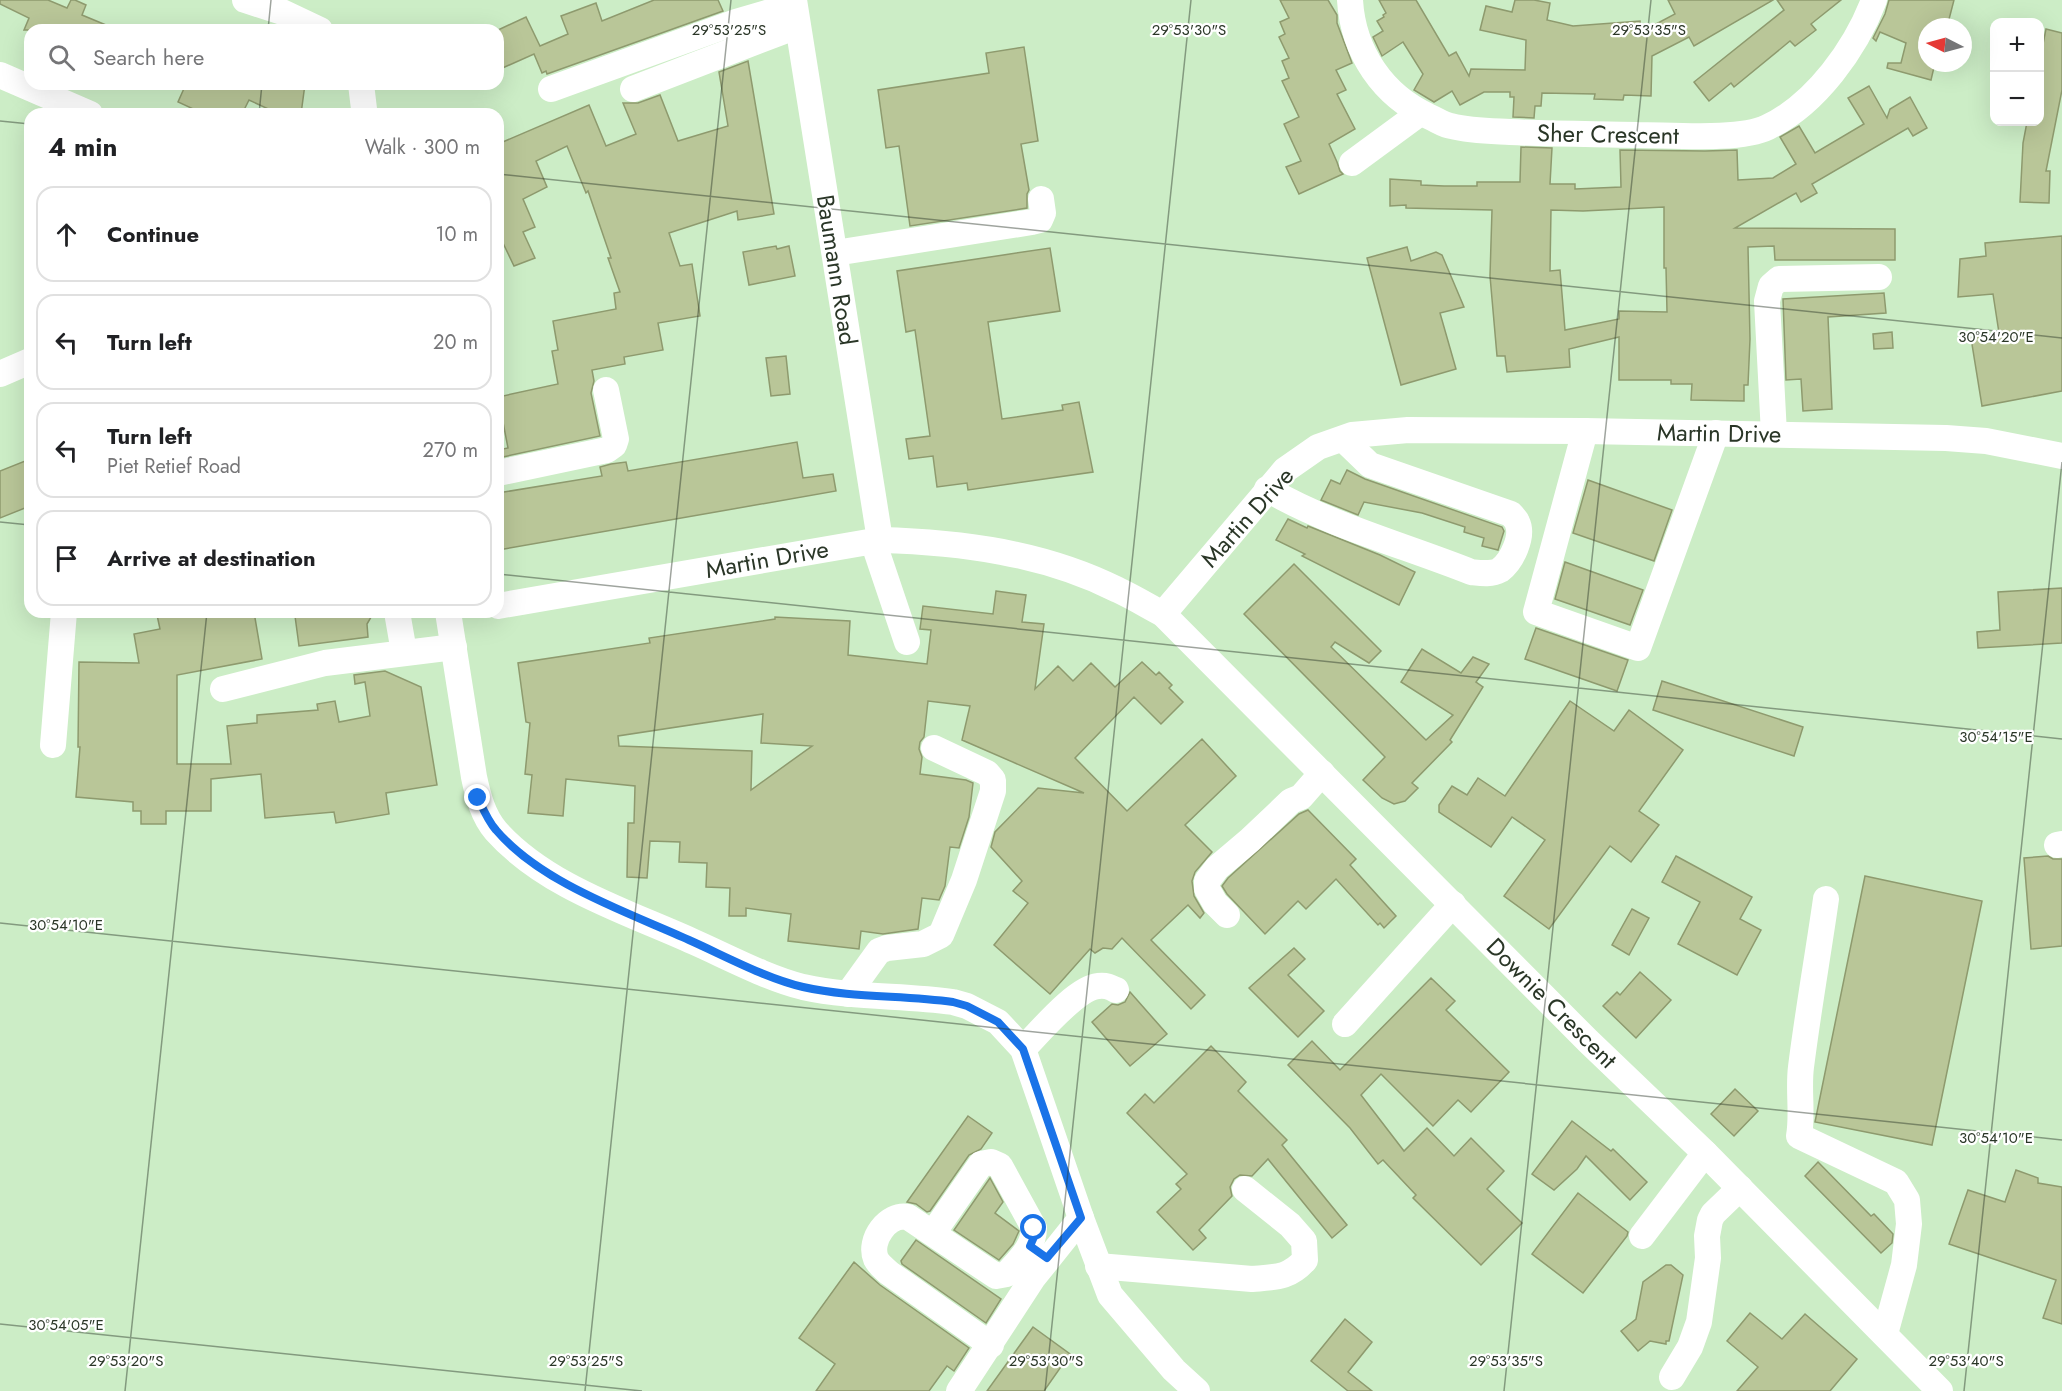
<!DOCTYPE html>
<meta charset="utf-8">
<style>
body{margin:0;font-family:Jost,sans-serif;background:#f2f2f2;color:#202124}
.controls{position:absolute;right:18px;top:18px;display:grid;overflow:hidden;border-radius:12px;box-shadow:0 6px 24px #0002}
.controls button{width:54px;height:54px;display:grid;place-items:center;padding:0;border:0;border-bottom:2px solid #e0e0e0;background:#fff;color:#202124;font:30px sans-serif}
.compass{position:absolute;left:1918px;top:18px;width:54px;height:54px;border-radius:50%;background:#fff;box-shadow:0 6px 24px #0002;rotate:276deg}
.stop{position:absolute;width:18px;height:18px;margin:-14px;border:4px solid #1a73e8;border-radius:50%;background:#fff}
.stop.end{background:#1a73e8;border-color:#fff;box-shadow:0 2px 6px #0008}
.list{margin:0;padding:0;list-style:none}
h2{display:flex;justify-content:space-between;align-items:center;height:78px;margin:0;padding:0 24px;font-size:26px}
h2 small{font-size:20px;font-weight:400;color:#757577}
.list li{display:grid;grid-template-columns:39px 1fr auto;gap:18px;align-items:center;box-sizing:border-box;height:96px;margin:0 12px 12px;padding:0 12px;border:2px solid #e0e0e0;border-radius:18px}
.list b{display:block;font-size:22px;white-space:nowrap}
.list p{margin:0;font-size:20px;white-space:nowrap;color:#757577}
.list em{font-size:20px;font-style:normal;color:#757577}
.icon{flex:none;width:33px;height:33px;fill:none;stroke:currentColor;stroke-width:2;stroke-linecap:round;stroke-linejoin:round}
.map{position:relative;flex:none;width:2062px;height:1391px;overflow:hidden}
.search{position:absolute;background:#fff;box-shadow:0 6px 24px #0002;left:24px;top:24px;width:480px;height:66px;display:flex;align-items:center;gap:15px;box-sizing:border-box;padding:0 21px;border-radius:18px;color:#757577;font-size:22px}
.panel{position:absolute;background:#fff;box-shadow:0 6px 24px #0002;left:24px;top:108px;width:480px;height:510px;border-radius:18px}
.map>svg:first-child{display:block}
.building{fill:#b9c698;stroke:#8e9a6e;stroke-width:1.5;fill-rule:evenodd}
.lines{fill:none;stroke-linecap:round;stroke-linejoin:round}
.minor{stroke:#fff;stroke-width:26}
.route{stroke:#1a73e8;stroke-width:8}
.ticks{fill:none;stroke:#2a3627;stroke-width:1.5;stroke-opacity:0.45}
.labels{text-anchor:middle;dominant-baseline:central;stroke-width:4.5;stroke-linejoin:round;paint-order:stroke}
.street-label{font-size:24px;fill:#2a3627;stroke:#fff}
.ticks-label{font-size:15px;text-anchor:middle;fill:#2a3627;stroke:#fff;stroke-width:4.5;stroke-linejoin:round;paint-order:stroke}
</style>
<div class="map">
<svg width="2062" height="1391" viewBox="0 0 2062 1391">
<rect width="100%" height="100%" fill="#ccedc6"/>
<g class="building">
<path d="M0 0H48L67 8 71 0H75L86 5 82 15 118 30H24L29 18 0 4Z"/>
<path d="M654 0H718L723 11 547 74 546 71 542 73 534 54 498 70V30L526 17 540 46 568 34 561 16 596 3 602 21Z"/>
<path d="M1280 0H1328L1337 15V23L1352 63 1336 70 1346 90 1337 94 1355 129 1329 144 1337 162 1340 171 1343 174 1299 194 1286 167 1301 161 1284 124 1299 117 1282 81 1289 78 1282 61 1289 58 1279 37 1285 34 1280 22 1289 18Z"/>
<path d="M1379 0H1416L1449 56 1456 52 1469 76 1471 69 1525 70 1526 40 1480 30 1486 6 1512 12 1515 0H1534L1550 3 1547 20 1573 26 1640 21 1641 32 1675 14 1668 0H1773L1694 46 1689 37 1652 56 1651 96 1624 95 1623 100 1594 99 1595 94 1542 93 1541 106H1535L1534 118 1513 117 1514 97H1510V92H1484L1460 105 1452 91 1434 102 1414 90 1423 74 1403 42 1382 56 1373 37 1383 31 1377 21 1384 17 1383 15 1386 13Z"/>
<path d="M1777 0H1841L1811 24 1816 30 1795 46 1790 41 1734 87 1731 83 1709 101 1694 82 1784 10Z"/>
<path d="M1889 0H1954L1947 27H1927V63H1935L1931 80 1887 68 1888 63H1901L1906 43 1880 32 1876 41 1873 38 1885 14Z"/>
<path d="M2046 29 2062 33V90L2046 171H2050L2049 203 2020 202 2023 143 2027 122H2040V59Z"/>
<path d="M1024 47 1038 141 1021 144 1029 190 1027 194V208L910 226 899 146 886 148 878 90 989 73 986 53Z"/>
<path d="M748 61 774 214 738 220 737 211 669 233 680 266 692 264 700 316 658 323 663 350 624 357 625 364 592 370 594 381 591 393 600 436 498 458V450L508 448 502 417 498 418V397L558 384 552 351 558 350 553 321 616 309 614 293 620 292 608 258H611L588 191 586 193 567 146 536 161 547 187 523 199 535 227 523 232 535 258 514 266 502 241 498 243V144L589 105 606 146 636 134 623 103H638L660 95 678 141 728 126 719 72Z"/>
<path d="M186 84H305L301 114H279L249 100 242 114H204L178 102Z"/>
<path d="M1869 86 1887 118 1890 109 1910 97 1927 128 1913 136 1908 128 1812 184 1817 193 1801 202 1796 193 1735 228 1895 229V260H1775L1774 246 1748 247 1750 339 1748 385H1744V401L1691 400 1692 384H1671V380H1619V337L1569 349 1570 367 1507 372 1505 356H1497L1490 276 1492 210 1406 208V205L1390 206V179L1421 181V185L1444 186H1477V182H1520L1521 147 1552 148 1550 184H1575V189L1621 187 1620 150 1705 151 1737 150 1738 180 1773 178 1796 164 1780 137 1799 126 1815 153 1864 124 1848 98ZM1664 207V268H1666L1667 312 1619 311V319L1565 330 1560 270 1550 271 1551 210 1583 211Z"/>
<path d="M2062 236V391L1982 406 1971 338 1999 333 1993 294 1958 297 1960 259 1986 256 1985 243Z"/>
<path d="M776 246 777 249 789 246 795 276 749 285 743 252Z"/>
<path d="M1407 247 1411 261 1436 252 1442 255 1464 307 1440 313 1456 369 1401 385 1367 258Z"/>
<path d="M1050 248 1060 311 988 322 1002 419 1063 410 1062 405 1079 402 1093 472 968 490 967 483 937 487 933 456 909 459 906 439 930 436 915 330 906 332 897 271Z"/>
<path d="M1884 293 1886 313 1828 317 1832 409 1803 411 1801 379 1786 380 1783 299Z"/>
<path d="M1892 332 1893 348 1874 349 1873 334Z"/>
<path d="M786 356 790 394 771 396 766 358Z"/>
<path d="M797 442 803 478 833 474 836 491 498 550V493L602 476 600 467 611 464 626 462 628 471Z"/>
<path d="M30 459V506L0 518V471Z"/>
<path d="M1347 470 1365 479 1502 527 1504 531 1498 550 1482 546 1484 538 1464 532 1465 527 1422 513 1364 502 1358 515 1321 500 1331 480 1340 484Z"/>
<path d="M1588 480 1672 510 1654 561 1573 533Z"/>
<path d="M1288 519 1307 528 1308 526 1380 555 1415 572 1399 605 1302 556 1305 554 1276 540Z"/>
<path d="M1565 562 1643 590 1630 625 1555 599Z"/>
<path d="M1294 564 1381 651 1369 663 1335 642 1331 647 1426 740 1453 715 1401 682 1422 649 1461 673 1473 657 1489 664 1476 682 1483 687 1450 740 1452 742 1412 783 1418 788 1405 801 1394 804 1382 798 1363 780 1385 757 1244 614Z"/>
<path d="M2062 588V643L1978 648 1977 632 2000 630 1998 592Z"/>
<path d="M996 591 1026 595 1022 622 1044 624 1035 689 1058 666 1073 681 1091 663 1115 687 1142 662 1156 675 1159 672 1172 685 1169 688 1183 702 1161 724 1134 697 1075 758 1127 811 1202 739 1236 776 1185 825 1212 852 1195 872 1192 881 1194 896 1204 913 1200 918 1188 905 1151 940 1205 995 1191 1009 1122 938 1112 949 1103 948 1095 953 1090 949 1050 994 994 945 1028 903 1013 891 1022 881 991 847 995 832 1038 788 1084 793 962 740 970 706 928 701 924 737 920 742 919 749 922 757 920 774 966 780 973 783 969 817 959 848 950 847 945 886 939 900 922 898 918 929 883 934 861 931 859 949 788 941 791 914 746 908V916H729L730 888 706 887 707 863 679 862 680 842 650 841 647 878 627 877 628 823H634L635 786 566 779 563 816 528 813 532 775 525 774 530 723 526 722 518 663 650 643 649 638 775 619V617L850 621 848 655 927 664 931 630 920 629 923 606 993 614ZM763 714 761 743 812 746 751 790 752 751 619 746 618 736Z"/>
<path d="M173 612H254L262 659 177 675V764H231L227 726 257 723V715L318 710 317 704 335 701 339 722 370 716 365 682 355 684 354 675 385 671 421 687 437 785 386 793 389 814 336 823 334 812 265 818 261 774 211 779V811H166V824H141V811H133V802L76 797 80 747H78L79 662 139 663 134 634 160 629 157 615Z"/>
<path d="M321 612H374L367 624 368 637 299 646 295 616Z"/>
<path d="M1536 628 1628 660 1617 691 1525 659Z"/>
<path d="M1662 681 1803 727 1794 756 1653 710Z"/>
<path d="M1570 701 1614 731 1629 710 1683 750 1639 811 1659 825 1631 862 1610 846 1549 929 1504 896 1545 840 1512 817 1491 847 1439 812V805L1452 786 1467 795 1478 778 1505 796Z"/>
<path d="M1308 810 1356 859 1350 865 1396 916 1384 928 1380 923 1378 925 1336 879 1306 909 1298 901 1265 934 1227 894 1222 886 1228 878 1299 814Z"/>
<path d="M1676 856 1752 897 1740 919 1761 930 1737 975 1678 944 1700 902 1662 882Z"/>
<path d="M2048 856 2053 859H2062V946L2031 949 2024 858Z"/>
<path d="M1865 876 1982 901 1932 1145 1815 1122Z"/>
<path d="M1632 909 1649 918 1629 955 1612 945Z"/>
<path d="M1294 948 1305 959 1288 975 1324 1011 1298 1037 1249 988Z"/>
<path d="M1640 972 1671 1000 1636 1038 1603 1006 1617 992 1620 995Z"/>
<path d="M1431 978 1455 1001 1446 1010 1509 1072 1471 1112 1458 1100 1433 1126 1381 1074 1361 1095 1404 1151 1427 1128 1454 1156 1471 1138 1504 1171 1487 1189 1522 1223 1481 1265 1413 1198 1416 1195 1383 1160 1378 1164 1350 1128 1288 1065 1312 1041 1340 1070Z"/>
<path d="M1130 992 1167 1034 1130 1066 1092 1022 1112 1004 1118 1005 1125 1002Z"/>
<path d="M1211 1046 1246 1082 1238 1091 1287 1140 1282 1145 1347 1225 1332 1238 1268 1159 1252 1176 1240 1175 1234 1179 1230 1187 1232 1196 1199 1230 1206 1238 1193 1250 1157 1212 1181 1189 1176 1184 1187 1174 1127 1113 1145 1094 1154 1103Z"/>
<path d="M1735 1089 1758 1111 1734 1136 1711 1114Z"/>
<path d="M968 1116 992 1133 981 1149 969 1155 930 1211 927 1212 916 1204 907 1202Z"/>
<path d="M1572 1121 1611 1151 1613 1149 1647 1182 1630 1200 1586 1156 1577 1169 1554 1190 1532 1174Z"/>
<path d="M1818 1162 1871 1216 1874 1214 1893 1234 1892 1243 1881 1253 1805 1176Z"/>
<path d="M2016 1170 2038 1178V1183L2062 1187V1324L2043 1318 2056 1280 1949 1244 1968 1190 2005 1202Z"/>
<path d="M990 1178 1003 1202 995 1213 1019 1231 1013 1244 999 1260 954 1230Z"/>
<path d="M1578 1193 1628 1232 1627 1236 1583 1293 1532 1254Z"/>
<path d="M916 1240 1001 1299 986 1323 902 1264 901 1261Z"/>
<path d="M854 1262 880 1285 969 1348 954 1371 947 1366 929 1391H816L835 1364 799 1338Z"/>
<path d="M1666 1265H1671L1683 1275 1669 1341H1666V1344L1650 1341 1638 1351 1621 1331 1636 1319 1643 1282Z"/>
<path d="M1750 1313 1782 1339 1805 1314 1857 1359 1830 1391H1737L1758 1367 1727 1341Z"/>
<path d="M1345 1319 1372 1342 1348 1372 1372 1391H1348L1311 1361Z"/>
<path d="M1033 1327 1070 1354 1044 1391H987Z"/>
</g>
<g class="lines">
<g class="minor">
<path d="M245 0 282 12 320 30"/>
<path d="M794 0 880 540"/>
<path d="M1350 0C1353 52 1383 96 1430 117 1437 120 1444 125 1451 126 1471 131 1491 131 1510 132 1553 134 1595 134 1638 135 1671 135 1740 141 1768 127 1816 104 1856 48 1874 0"/>
<path d="M0 75 90 114"/>
<path d="M361 84 364 109 363 114"/>
<path d="M551 89 736 22 794 5"/>
<path d="M633 89 797 26"/>
<path d="M1352 163 1420 113"/>
<path d="M835 253 1032 222 1040 220 1043 213 1041 199"/>
<path d="M0 374 30 361"/>
<path d="M1585 431 1536 612 1638 648 1716 433"/>
<path d="M1774 434 1767 301 1771 286 1779 279 1879 277"/>
<path d="M498 473 607 450 614 445 616 439 606 390"/>
<path d="M1267 489C1331 526 1403 545 1471 572 1480 573 1491 575 1500 570 1512 561 1524 536 1517 522 1516 519 1513 517 1511 514L1370 465 1343 439"/>
<path d="M873 541 907 642"/>
<path d="M498 606 880 540C961 542 1044 553 1118 590 1133 597 1148 606 1163 614L1588 1041 1705 1153 1940 1391"/>
<path d="M397 612 404 652"/>
<path d="M448 612 474 777C478 796 483 816 496 831 546 887 628 912 694 942 728 957 767 978 803 987 853 998 903 995 953 1002L967 1006 998 1022 1023 1049 1081 1218 1110 1295 1174 1370 1197 1391"/>
<path d="M1163 614 1285 470 1318 447 1352 435 1408 430 1585 431 1946 438 1986 441 2062 456"/>
<path d="M223 689 325 663 454 647"/>
<path d="M53 745 64 612"/>
<path d="M2057 845 2062 844"/>
<path d="M1826 899C1818 955 1808 1011 1801 1067 1798 1090 1803 1114 1799 1136L1896 1182 1907 1200 1909 1224 1904 1265 1885 1334"/>
<path d="M1227 915 1215 903 1207 889V881L1217 868 1250 840 1291 801 1301 797 1322 773"/>
<path d="M848 994 879 951 887 948 923 944 941 935 964 880 993 791V780L987 773 934 748"/>
<path d="M1345 1024 1453 904"/>
<path d="M1023 1049C1039 1033 1076 988 1098 986 1106 985 1110 987 1116 990"/>
<path d="M933 1233 981 1164 991 1162 1000 1166 1034 1228C1034 1247 1019 1260 1007 1274L996 1276 987 1270 908 1217C888 1213 868 1240 876 1259 879 1265 885 1269 889 1273L991 1345"/>
<path d="M1642 1236 1705 1153"/>
<path d="M1098 1266 1252 1279C1276 1277 1289 1278 1305 1260L1304 1241 1290 1225 1245 1189"/>
<path d="M1672 1377 1690 1347 1699 1322 1708 1258 1707 1236 1710 1220 1713 1214 1740 1188"/>
<path d="M959 1391 1033 1278 1081 1218"/>
</g>
</g>
<g class="lines">
<path class="route" d="M478 798C483 809 488 821 496 830 541 883 627 912 689 940 725 956 765 978 803 987 852 998 903 995 953 1002L967 1006 998 1022 1023 1049 1081 1218 1047 1258 1030 1246 1034 1237V1228"/>
</g>
<path class="ticks" d="M268 30 271 0M259 114 262 84M0 121 30 124M498 174 2062 338M0 522 30 525M498 574 2062 739M0 923 2062 1140M0 1324 642 1391M125 1391 207 612M585 1391 731 0M1045 1391 1191 0M1504 1391 1651 0M1964 1391 2062 462"/>
<g class="labels">
<g class="street-label">
<text transform="translate(1608 134) rotate(1)">Sher Crescent</text>
<text transform="translate(837 270) rotate(81)">Baumann Road</text>
<text transform="translate(1719 433) rotate(1)">Martin Drive</text>
<text transform="translate(1247 517) rotate(-48)">Martin Drive</text>
<text transform="translate(767 559) rotate(-10)">Martin Drive</text>
<text transform="translate(1552 1003) rotate(45)">Downie Crescent</text>
</g>
</g>
<g class="ticks-label">
<text x="729" y="35">29°53'25"S</text>
<text x="1189" y="35">29°53'30"S</text>
<text x="1649" y="35">29°53'35"S</text>
<text x="1996" y="342">30°54'20"E</text>
<text x="1996" y="742">30°54'15"E</text>
<text x="66" y="930">30°54'10"E</text>
<text x="1996" y="1143">30°54'10"E</text>
<text x="66" y="1330">30°54'05"E</text>
<text x="126" y="1366">29°53'20"S</text>
<text x="586" y="1366">29°53'25"S</text>
<text x="1046" y="1366">29°53'30"S</text>
<text x="1506" y="1366">29°53'35"S</text>
<text x="1966" y="1366">29°53'40"S</text>
</g>
</svg>
<div class="controls">
<button>+</button>
<button>−</button>
</div>
<svg class="compass" viewBox="-18 -18 36 36"><path d="M0-13l5 13h-10z" fill="#e53935"/><path d="M0 13l5-13h-10z" fill="#757577"/></svg>
<div class="stop" style="left:1034px;top:1228px"></div>
<div class="stop end" style="left:478px;top:798px"></div>
<div class="search"><svg class="icon" aria-label="search" viewBox="0 0 24 24"><circle cx="10" cy="10" r="6"/><path d="M15 15l6 6"/></svg>Search here</div>
<section class="panel">
<h2>4 min<small>Walk · 300 m</small></h2>
<ul class="list">
<li><svg class="icon" aria-label="ahead" viewBox="0 0 24 24"><path d="M12 20V5M6 11l6-6 6 6"/></svg><div><b>Continue</b></div><em>10 m</em></li>
<li><svg class="icon" aria-label="left" viewBox="0 0 24 24"><path d="M17 20v-9H6M10 6l-5 5 5 5"/></svg><div><b>Turn left</b></div><em>20 m</em></li>
<li><svg class="icon" aria-label="left" viewBox="0 0 24 24"><path d="M17 20v-9H6M10 6l-5 5 5 5"/></svg><div><b>Turn left</b><p>Piet Retief Road</p></div><em>270 m</em></li>
<li><svg class="icon" aria-label="arrive" viewBox="0 0 24 24"><path d="M6 21V4h12l-3 4 3 4H6"/></svg><div><b>Arrive at destination</b></div></li>
</ul>
</section>
</div>
